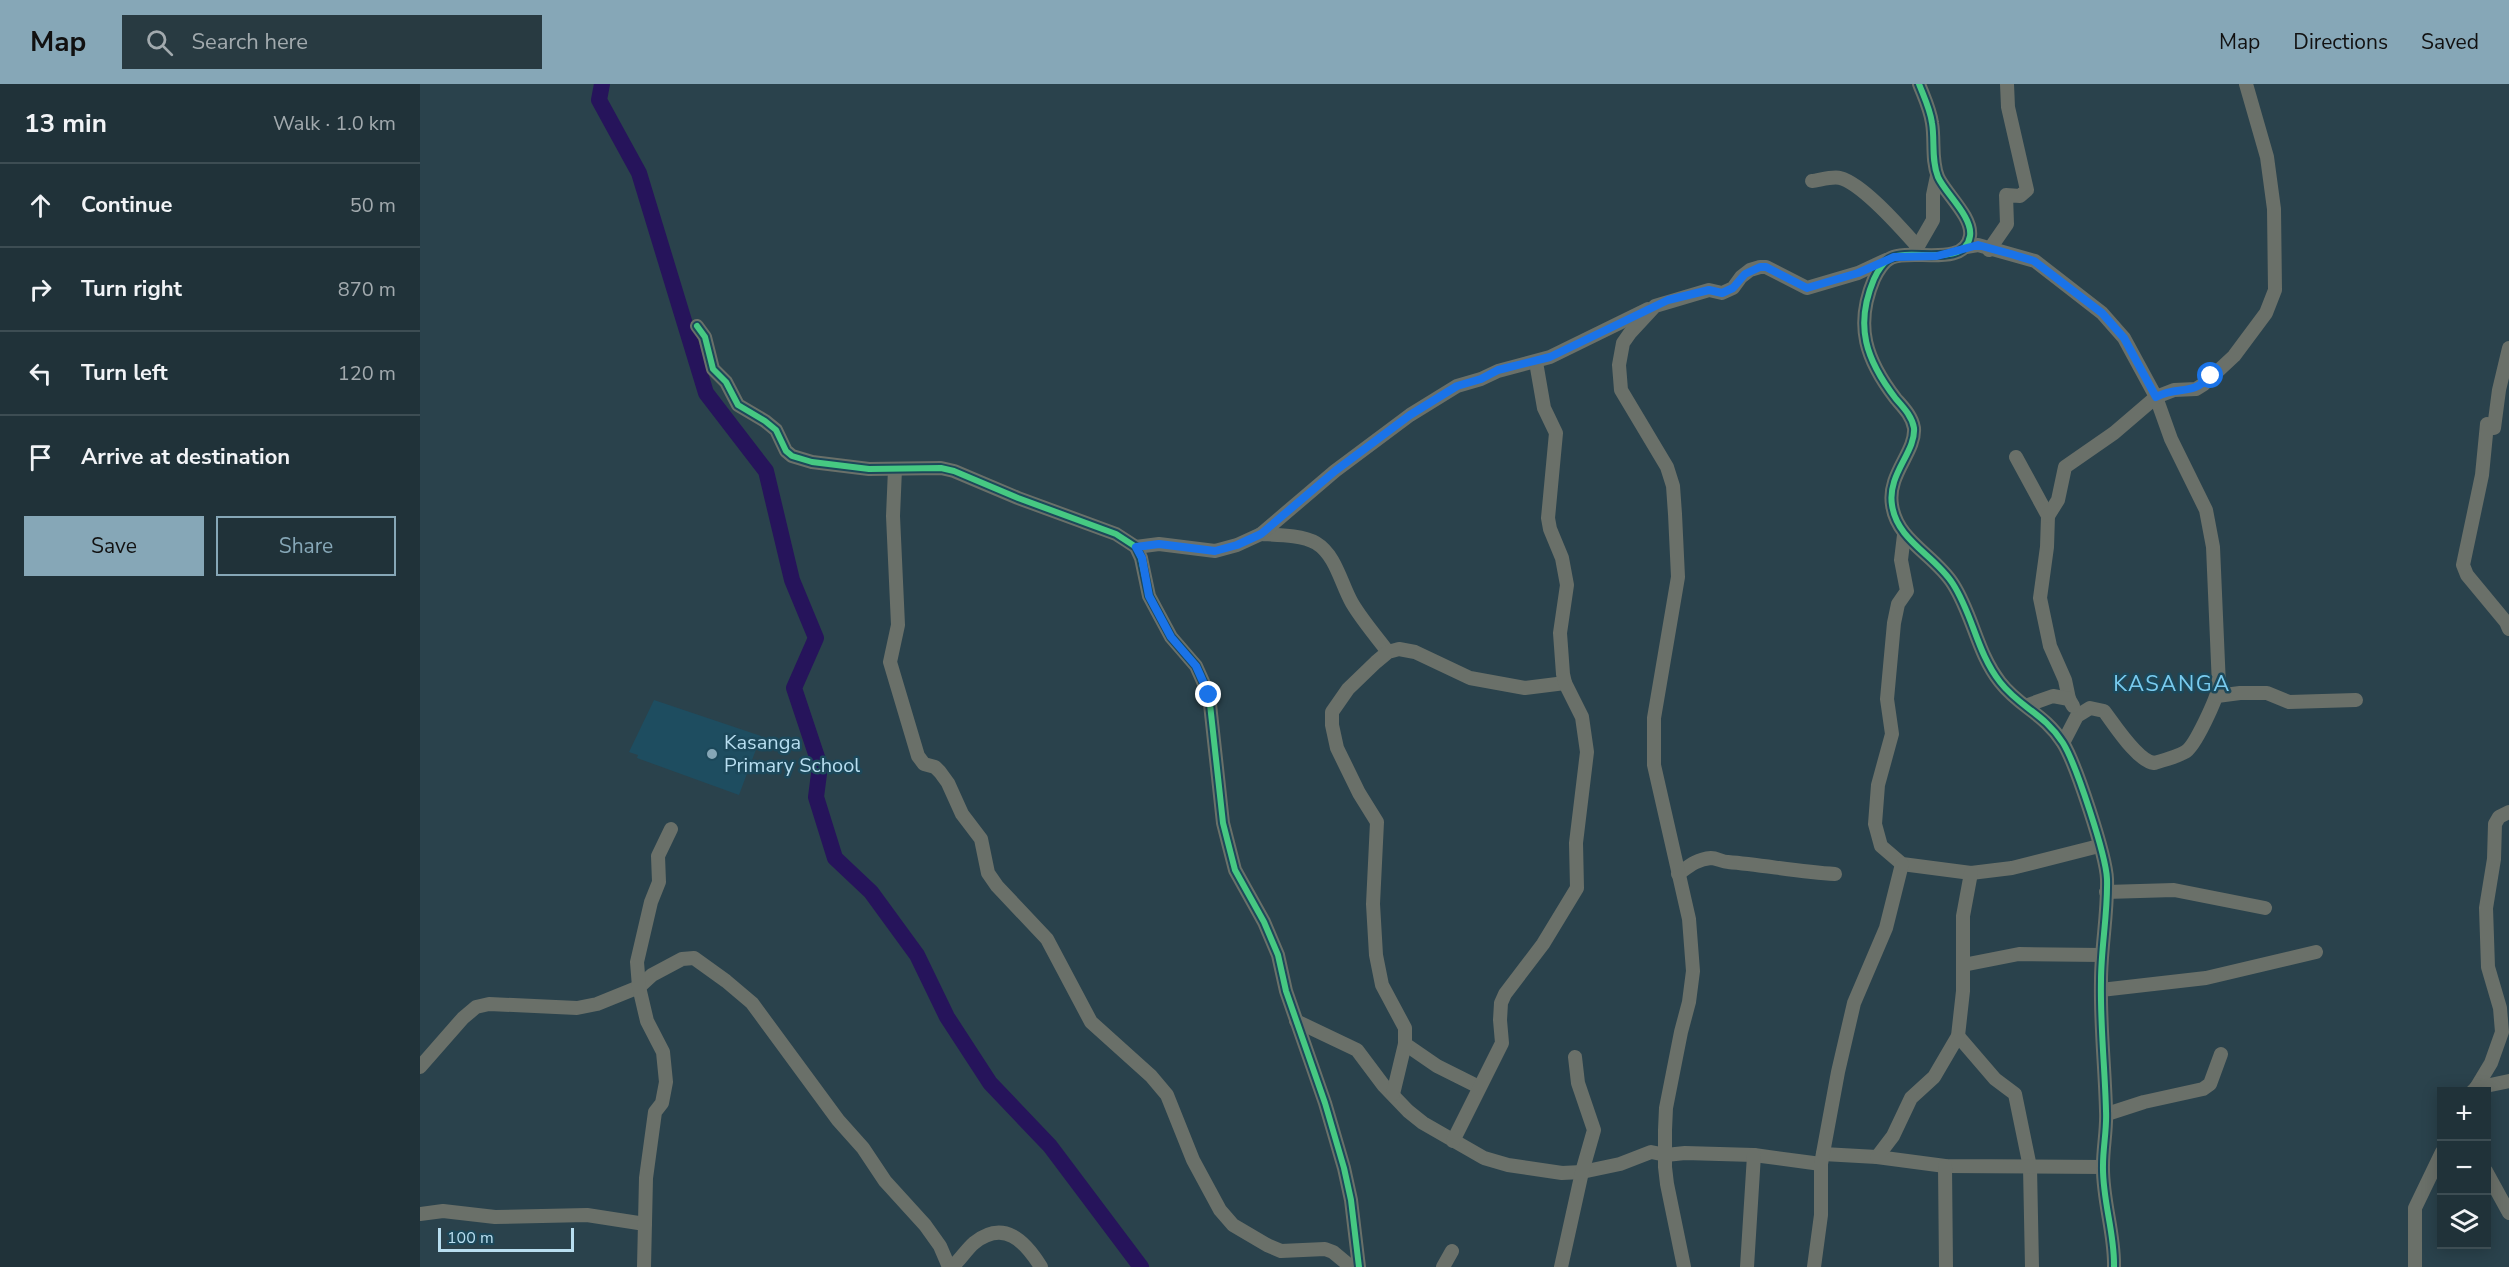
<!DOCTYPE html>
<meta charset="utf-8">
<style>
body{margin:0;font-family:"Nunito Sans",sans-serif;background:#283a41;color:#f1f3f6}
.controls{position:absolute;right:18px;bottom:18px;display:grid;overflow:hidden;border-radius:0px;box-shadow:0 3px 15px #0003}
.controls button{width:54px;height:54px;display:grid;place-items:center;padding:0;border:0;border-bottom:2px solid #3d4d53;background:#203239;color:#f1f3f6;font:30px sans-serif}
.scale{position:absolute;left:18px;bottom:15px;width:136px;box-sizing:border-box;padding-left:6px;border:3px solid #b8def0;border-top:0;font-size:16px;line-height:21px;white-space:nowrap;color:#b8def0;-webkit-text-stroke:4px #1c485a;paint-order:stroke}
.stop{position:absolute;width:18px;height:18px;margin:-14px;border:4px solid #1a73e8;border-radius:50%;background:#fff}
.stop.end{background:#1a73e8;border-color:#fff;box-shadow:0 2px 6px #0008}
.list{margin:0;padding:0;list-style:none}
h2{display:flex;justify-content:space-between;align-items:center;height:78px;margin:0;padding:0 24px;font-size:26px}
h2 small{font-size:20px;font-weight:400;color:#a2aaae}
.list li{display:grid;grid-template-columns:39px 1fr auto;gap:18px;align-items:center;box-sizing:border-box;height:84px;padding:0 24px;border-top:2px solid #3d4d53}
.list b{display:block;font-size:22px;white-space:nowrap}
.list em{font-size:20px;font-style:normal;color:#a2aaae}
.actions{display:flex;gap:12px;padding:18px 24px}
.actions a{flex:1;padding:14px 0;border:2px solid #86a7b7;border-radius:0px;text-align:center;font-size:21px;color:#86a7b7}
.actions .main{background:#86a7b7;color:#111}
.icon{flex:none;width:33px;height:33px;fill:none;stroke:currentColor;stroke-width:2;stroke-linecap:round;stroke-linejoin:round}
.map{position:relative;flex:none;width:2089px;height:1183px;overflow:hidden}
header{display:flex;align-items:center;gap:36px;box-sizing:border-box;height:84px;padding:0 30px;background:#86a7b7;color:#111}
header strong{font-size:28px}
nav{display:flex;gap:33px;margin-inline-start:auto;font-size:21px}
.search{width:420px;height:54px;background:#283a41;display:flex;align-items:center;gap:15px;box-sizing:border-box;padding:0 21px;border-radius:0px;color:#a2aaae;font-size:22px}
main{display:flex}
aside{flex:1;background:#203239}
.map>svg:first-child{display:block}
.built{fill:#1e4d60}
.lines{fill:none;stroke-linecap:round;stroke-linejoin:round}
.river{stroke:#26145b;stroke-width:16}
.minor{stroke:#6a7069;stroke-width:14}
.cycleway-casing{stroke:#1c485a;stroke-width:10}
.cycleway{stroke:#46c982;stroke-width:6}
.route{stroke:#1a73e8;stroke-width:8}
.poi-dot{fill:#86a7b7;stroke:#1c485a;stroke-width:2}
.labels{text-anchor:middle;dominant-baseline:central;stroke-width:5;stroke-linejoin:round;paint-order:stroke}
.poi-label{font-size:20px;fill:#b8def0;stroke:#1c485a;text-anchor:start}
.quarter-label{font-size:22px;letter-spacing:1.5px;fill:#79cbef;stroke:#1c485a}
</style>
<header>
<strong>Map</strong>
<div class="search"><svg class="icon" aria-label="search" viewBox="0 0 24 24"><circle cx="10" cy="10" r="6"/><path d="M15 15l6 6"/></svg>Search here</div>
<nav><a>Map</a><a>Directions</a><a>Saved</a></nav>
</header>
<main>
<aside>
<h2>13 min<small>Walk · 1.0 km</small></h2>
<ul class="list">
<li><svg class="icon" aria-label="ahead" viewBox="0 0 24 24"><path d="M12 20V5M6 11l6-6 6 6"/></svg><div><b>Continue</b></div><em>50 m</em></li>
<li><svg class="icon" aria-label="right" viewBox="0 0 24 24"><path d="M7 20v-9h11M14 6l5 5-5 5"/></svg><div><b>Turn right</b></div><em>870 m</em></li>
<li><svg class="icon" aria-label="left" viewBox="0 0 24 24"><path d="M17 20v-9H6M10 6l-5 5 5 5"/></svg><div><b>Turn left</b></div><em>120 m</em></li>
<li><svg class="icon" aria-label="arrive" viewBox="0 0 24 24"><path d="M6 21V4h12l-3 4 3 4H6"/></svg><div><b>Arrive at destination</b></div></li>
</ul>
<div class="actions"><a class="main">Save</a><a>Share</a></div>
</aside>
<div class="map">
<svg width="2089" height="1183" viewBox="0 0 2089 1183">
<rect width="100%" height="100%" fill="#2a424c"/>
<path class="built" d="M234 616 341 652 319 711 217 674 218 671 209 668Z"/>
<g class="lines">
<path class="river" d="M182 0 179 16 219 89 286 309 346 387 372 496 396 554 374 604 400 682 396 713 415 774 451 808 497 871 527 933 570 999 630 1062 721 1183"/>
<g class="minor">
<path d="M1499 0C1504 13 1510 25 1512 39 1515 56 1511 76 1518 93 1525 109 1553 133 1550 152 1545 184 1491 164 1471 174 1464 177 1457 188 1454 195 1434 242 1446 276 1476 315 1483 323 1492 332 1494 344 1496 368 1467 390 1472 421 1477 457 1515 471 1533 500 1553 531 1557 569 1580 598 1600 624 1624 629 1643 659 1656 680 1686 771 1687 795 1688 829 1681 863 1681 897 1680 941 1685 984 1686 1027 1687 1045 1683 1063 1683 1081 1682 1116 1695 1149 1694 1183"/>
<path d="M1392 97C1400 96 1413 92 1420 94 1443 100 1481 144 1497 162"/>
<path d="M1546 163 1558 161 1615 177 1682 229 1704 254 1736 313 1751 355 1786 426 1793 463 1799 602C1797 614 1775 663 1765 668 1759 672 1741 677 1734 679 1717 677 1694 640 1684 627L1670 624 1657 632 1643 659"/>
<path d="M1569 166 1587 140 1586 111 1600 112 1607 106 1588 23 1587 0"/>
<path d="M1494 169 1513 136V111L1517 92"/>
<path d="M277 242 285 253 293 285 306 298 318 321 345 337 356 346 366 367 372 372 392 378 449 385 521 384 534 387 598 414 696 450 716 463 721 474 729 512 751 553 776 582 789 611 803 739 815 786 844 838 858 871 866 907 905 1019 924 1084 931 1116 939 1183"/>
<path d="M2089 264 2079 306 2074 344 2067 340 2062 391 2043 481 2047 491 2086 538 2089 545"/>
<path d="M1596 373 1628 432 1627 463 1620 514 1630 562 1645 596 1649 615"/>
<path d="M475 385 473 432 478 541 470 578 498 672 504 680 515 683 520 688 528 699 542 730 561 755 568 789 577 802 627 855 671 938 731 992 747 1011 773 1076 800 1126 813 1141 847 1161 861 1167 905 1165 913 1168 931 1183"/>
<path d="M1628 432 1638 416 1645 383 1694 349 1736 313 1754 306 1776 305 1784 300 1814 272 1846 229 1855 206 1854 125 1847 73 1826 0"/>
<path d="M841 450C858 451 882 451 896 459 916 471 921 500 932 519 942 536 956 552 968 568"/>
<path d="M1484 451 1481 476 1487 507 1478 520 1474 539 1467 615 1472 650 1458 701 1455 740 1461 762 1482 780 1551 789 1592 784 1679 762"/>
<path d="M716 463 739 460 795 467 817 461 841 450 915 387 990 331 1037 302 1061 295 1078 287 1130 273 1228 225"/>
<path d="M1797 612 1820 609H1847L1869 618 1936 616"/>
<path d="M1608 621 1633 612 1649 615 1653 622"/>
<path d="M1258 790C1269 782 1277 775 1291 774 1297 774 1302 778 1308 778 1344 781 1379 788 1415 790"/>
<path d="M1686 808 1754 806 1845 824"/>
<path d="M1543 881 1599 870 1682 871"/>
<path d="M1681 906 1786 894 1896 868"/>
<path d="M876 937 937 966 964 1002 988 1027 1003 1039 1064 1074 1088 1081 1142 1089 1162 1088 1200 1080 1231 1068 1246 1071 1265 1069 1334 1071 1401 1080"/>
<path d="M1538 952 1575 995 1595 1010 1610 1083 1612 1183"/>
<path d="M985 960 1017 982 1059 1003"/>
<path d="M0 983 43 934 56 923 69 920 157 924 177 920 219 903 232 891 262 875 274 874 306 897 332 919 418 1036 443 1064 465 1097 505 1141 520 1162 529 1183"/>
<path d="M2056 1004 2071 979 2082 948 2080 924 2068 883 2066 824 2074 775 2075 740 2079 733 2089 728"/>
<path d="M2052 1008 2056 1004 2089 997"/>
<path d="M973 1010 985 960V944L962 901 956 871 953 820 957 738 939 709 917 664 912 641V628L928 605 956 578 968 568 979 565 995 568 1050 594 1105 604 1145 599"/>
<path d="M1687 1030 1724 1018 1783 1005 1790 1000 1801 970"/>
<path d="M1033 1057 1082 959 1080 936 1081 919 1085 910 1123 860 1157 804 1156 759 1167 668 1162 633 1145 599 1143 590 1140 549 1147 501 1142 474 1130 445 1128 434 1136 349 1124 324 1116 278"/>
<path d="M1403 1070 1457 1073 1525 1082 1682 1083"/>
<path d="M1457 1073 1473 1052 1491 1014 1514 993 1538 952 1543 907V832L1551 789"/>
<path d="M1525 1082 1526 1183"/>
<path d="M2066 1087 2089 1129"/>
<path d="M0 1130 23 1127 75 1133 167 1131 225 1140"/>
<path d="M224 1183 226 1094 235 1028 242 1019 246 998 243 968 227 937 219 903 217 878 231 818 239 798 238 772 251 745"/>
<path d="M532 1183C540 1176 546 1166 554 1159 584 1135 605 1157 621 1183"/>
<path d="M1023 1183 1032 1167"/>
<path d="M1141 1183 1162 1088 1174 1046 1158 999 1155 973"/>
<path d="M1264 1183 1247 1100 1245 1083V1046L1246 1024 1261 948 1269 918 1273 887 1269 835 1234 681V634L1258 493 1255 430 1253 402 1247 383 1201 306 1199 281 1203 259 1210 249 1235 222 1289 206 1302 209 1313 204 1321 193 1330 186 1340 183H1346L1387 204 1438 189 1466 176"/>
<path d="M1327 1183 1334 1071"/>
<path d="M1394 1183 1401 1131V1080L1418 988 1434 919 1466 844 1482 780"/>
<path d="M1995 1183V1124L2022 1068"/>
</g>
<defs>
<g id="cycleway">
<path d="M1499 0C1504 13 1510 25 1512 39 1515 56 1511 76 1518 93 1525 109 1553 133 1550 152 1545 184 1491 164 1471 174 1464 177 1457 188 1454 195 1434 242 1446 276 1476 315 1483 323 1492 332 1494 344 1496 368 1467 390 1472 421 1477 457 1515 471 1533 500 1553 531 1557 569 1580 598 1600 624 1624 629 1643 659 1656 680 1686 771 1687 795 1688 829 1681 863 1681 897 1680 941 1685 984 1686 1027 1687 1045 1683 1063 1683 1081 1682 1116 1695 1149 1694 1183"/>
<path d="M277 242 285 253 293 285 306 298 318 321 345 337 356 346 366 367 372 372 392 378 449 385 521 384 534 387 598 414 696 450 716 463 721 474 729 512 751 553 776 582 789 611 803 739 815 786 844 838 858 871 866 907 905 1019 924 1084 931 1116 939 1183"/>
</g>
</defs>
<use href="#cycleway" class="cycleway-casing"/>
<use href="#cycleway" class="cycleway"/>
</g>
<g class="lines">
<path class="route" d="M789 611 776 582 751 553 729 512 722 474 716 463 739 460 795 467 817 461 841 450 915 387 990 331 1037 302 1061 295 1078 286 1130 273 1248 216 1289 206 1302 209 1313 204 1325 190 1340 183H1346L1387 204 1438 189 1474 173 1517 172 1558 161 1591 170 1614 177 1682 229 1704 254 1736 313C1760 301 1770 313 1791 292"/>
</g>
<circle class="poi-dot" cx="292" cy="670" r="6"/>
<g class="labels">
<g class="poi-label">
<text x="304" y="658">Kasanga<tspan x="304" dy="23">Primary School</tspan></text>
</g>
<g class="quarter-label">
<text x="1752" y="600">KASANGA</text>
</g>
</g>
</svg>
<div class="controls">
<button>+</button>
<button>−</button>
<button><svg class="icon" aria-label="layers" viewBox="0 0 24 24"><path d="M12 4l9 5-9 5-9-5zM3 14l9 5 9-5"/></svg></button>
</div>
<div class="scale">100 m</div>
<div class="stop" style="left:1791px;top:292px"></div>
<div class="stop end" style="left:789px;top:611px"></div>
</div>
</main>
